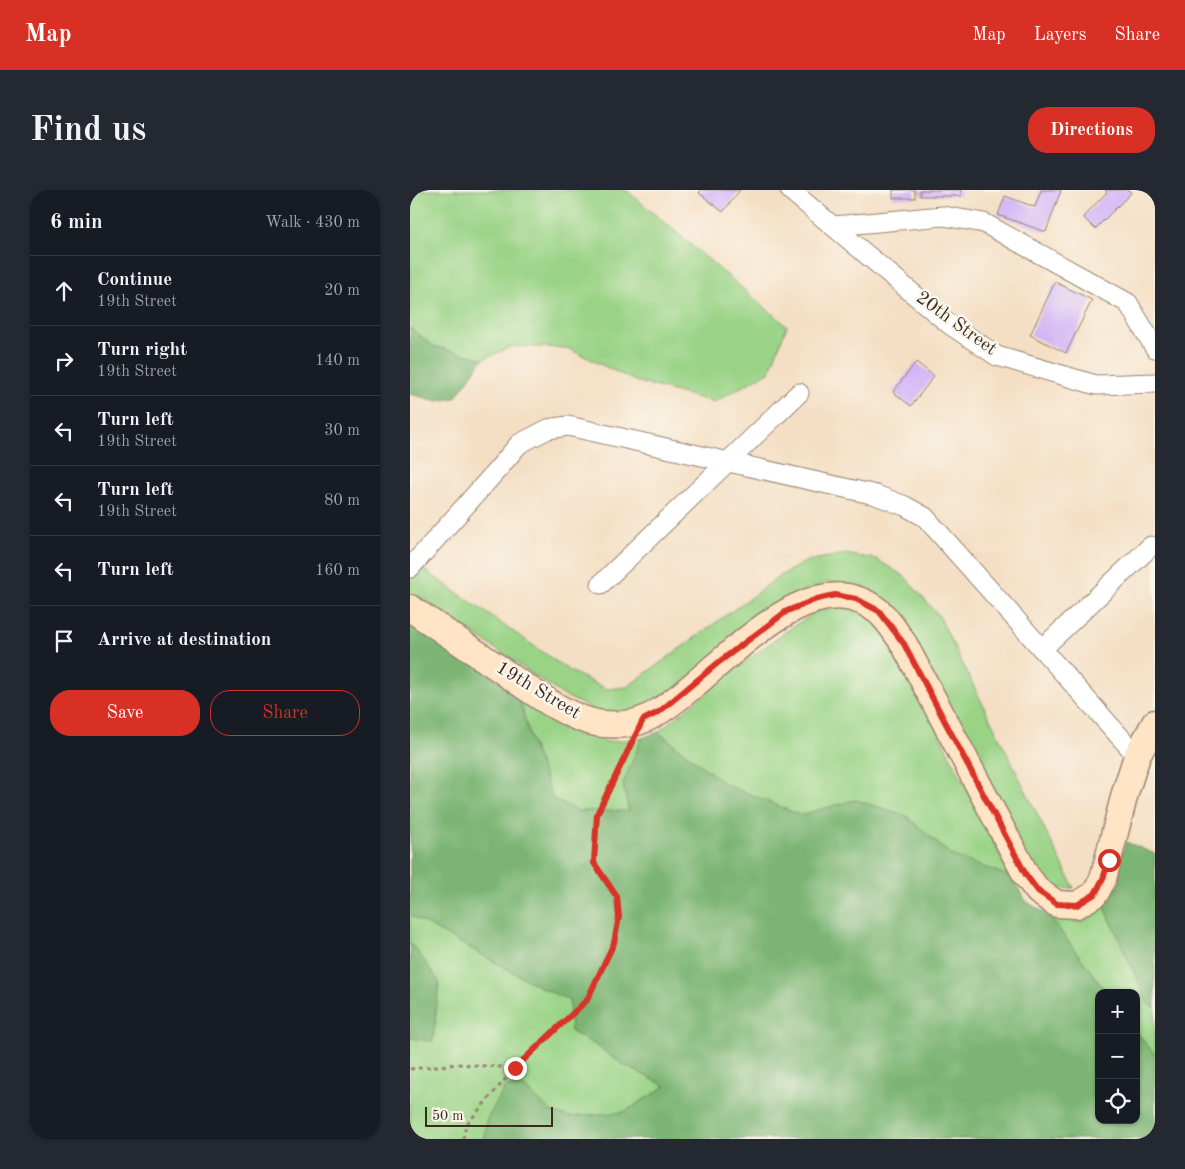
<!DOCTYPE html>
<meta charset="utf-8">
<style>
body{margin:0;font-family:"Old Standard TT",serif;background:#242831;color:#f1f3f6}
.controls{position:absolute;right:15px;bottom:15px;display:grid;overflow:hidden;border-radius:10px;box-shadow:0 1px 4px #0004}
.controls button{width:45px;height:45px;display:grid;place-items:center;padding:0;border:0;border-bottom:1px solid #363941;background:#171b24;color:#f1f3f6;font:25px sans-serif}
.scale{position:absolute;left:15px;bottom:12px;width:128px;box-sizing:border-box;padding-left:5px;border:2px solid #3b2a1e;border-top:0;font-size:14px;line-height:18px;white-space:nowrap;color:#3b2a1e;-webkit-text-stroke:4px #fbf7ec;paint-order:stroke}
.stop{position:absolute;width:15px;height:15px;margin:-11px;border:4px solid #d93025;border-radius:50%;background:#fff}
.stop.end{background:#d93025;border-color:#fff;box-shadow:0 1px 5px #0008}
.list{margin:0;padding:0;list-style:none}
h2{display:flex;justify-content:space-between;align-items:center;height:65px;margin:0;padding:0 20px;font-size:21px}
h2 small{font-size:16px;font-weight:400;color:#9ea1a6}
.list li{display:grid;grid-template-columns:32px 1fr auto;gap:15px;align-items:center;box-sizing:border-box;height:70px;padding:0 20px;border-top:1px solid #363941}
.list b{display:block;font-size:19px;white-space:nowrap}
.list p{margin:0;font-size:16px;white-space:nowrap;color:#9ea1a6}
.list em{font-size:16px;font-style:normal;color:#9ea1a6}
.actions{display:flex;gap:10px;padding:15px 20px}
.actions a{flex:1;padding:11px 0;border:1px solid #d93025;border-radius:20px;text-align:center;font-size:18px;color:#d93025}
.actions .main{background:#d93025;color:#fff}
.icon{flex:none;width:28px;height:28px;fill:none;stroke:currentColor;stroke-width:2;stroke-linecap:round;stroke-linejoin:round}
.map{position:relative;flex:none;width:745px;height:949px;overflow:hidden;border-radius:20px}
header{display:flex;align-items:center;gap:30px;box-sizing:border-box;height:70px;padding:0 25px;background:#d93025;color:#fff}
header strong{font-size:24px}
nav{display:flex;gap:28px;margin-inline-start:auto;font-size:18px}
.intro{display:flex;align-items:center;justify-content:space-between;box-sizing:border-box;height:120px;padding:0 30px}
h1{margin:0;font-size:35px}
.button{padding:12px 22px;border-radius:20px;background:#d93025;color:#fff;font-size:18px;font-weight:700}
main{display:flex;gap:30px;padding:0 30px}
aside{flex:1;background:#171b24;border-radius:20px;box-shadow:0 1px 4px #0004}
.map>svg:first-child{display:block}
.green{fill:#9ad386;stroke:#6a7e52}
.forest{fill:#7bb573;stroke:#5b7048}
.building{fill:#d2b4f6}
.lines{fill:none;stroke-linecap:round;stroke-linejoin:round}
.street-casing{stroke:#988471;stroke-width:21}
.secondary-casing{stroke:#988471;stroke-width:29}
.path{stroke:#988471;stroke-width:3;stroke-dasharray:4 4;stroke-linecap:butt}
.street{stroke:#fff;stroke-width:19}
.secondary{stroke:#ffe4c6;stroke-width:26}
.route{stroke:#d93025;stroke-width:6}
.labels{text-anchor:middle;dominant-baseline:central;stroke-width:5;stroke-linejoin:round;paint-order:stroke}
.street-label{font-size:19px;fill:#3b2a1e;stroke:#fbf7ec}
</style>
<header>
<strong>Map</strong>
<nav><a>Map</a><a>Layers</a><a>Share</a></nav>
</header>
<div class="intro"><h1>Find us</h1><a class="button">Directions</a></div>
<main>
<aside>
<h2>6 min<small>Walk · 430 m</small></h2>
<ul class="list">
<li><svg class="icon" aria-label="ahead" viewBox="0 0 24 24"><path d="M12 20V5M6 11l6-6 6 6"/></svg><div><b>Continue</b><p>19th Street</p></div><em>20 m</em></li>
<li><svg class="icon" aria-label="right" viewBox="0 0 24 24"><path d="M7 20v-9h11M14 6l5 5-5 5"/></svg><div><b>Turn right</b><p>19th Street</p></div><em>140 m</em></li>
<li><svg class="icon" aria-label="left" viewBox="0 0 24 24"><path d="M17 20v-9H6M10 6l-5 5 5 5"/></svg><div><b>Turn left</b><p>19th Street</p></div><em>30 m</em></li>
<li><svg class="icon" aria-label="left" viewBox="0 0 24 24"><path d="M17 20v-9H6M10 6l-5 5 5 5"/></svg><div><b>Turn left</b><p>19th Street</p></div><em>80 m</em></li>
<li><svg class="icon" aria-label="left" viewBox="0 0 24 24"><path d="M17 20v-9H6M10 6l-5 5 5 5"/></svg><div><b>Turn left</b></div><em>160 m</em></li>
<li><svg class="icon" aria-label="arrive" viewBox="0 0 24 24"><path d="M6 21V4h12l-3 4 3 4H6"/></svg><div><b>Arrive at destination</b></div></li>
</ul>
<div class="actions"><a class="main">Save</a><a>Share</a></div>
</aside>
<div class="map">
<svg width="745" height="949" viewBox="0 0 745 949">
<rect width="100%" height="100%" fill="#fbf7ec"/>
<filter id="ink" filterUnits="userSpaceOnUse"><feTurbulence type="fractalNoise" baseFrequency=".02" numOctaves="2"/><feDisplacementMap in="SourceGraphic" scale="10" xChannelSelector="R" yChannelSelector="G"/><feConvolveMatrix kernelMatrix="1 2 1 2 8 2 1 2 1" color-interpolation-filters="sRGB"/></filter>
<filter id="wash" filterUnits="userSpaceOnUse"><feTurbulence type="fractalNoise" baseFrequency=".0096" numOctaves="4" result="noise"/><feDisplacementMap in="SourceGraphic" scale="20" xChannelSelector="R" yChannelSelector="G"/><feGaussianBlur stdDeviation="1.12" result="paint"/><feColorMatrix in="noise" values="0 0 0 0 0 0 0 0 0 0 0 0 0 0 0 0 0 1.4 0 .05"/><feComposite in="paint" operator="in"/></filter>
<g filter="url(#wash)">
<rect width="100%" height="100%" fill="#f4dfc4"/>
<g class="green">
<path d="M0 0H216L377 136 359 182 304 212 225 191 157 158 103 156 73 169 23 156 0 138Z"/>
<path d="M435 364 466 369 494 386 529 426 664 698H642L624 686 485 421 464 404 443 395 419 392 392 402 245 514 217 525 189 522 153 505 0 400V370L160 481 196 499 217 497 370 386 397 371Z"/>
<path d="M443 418 459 426 482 450 601 687 541 665 495 625 445 610 390 625 315 594 248 542 336 471 381 438 410 419Z"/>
<path d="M108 504 161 541 198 552 232 548 213 594 219 622 168 621 143 609 121 551Z"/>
<path d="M694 715 738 813 745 817V865L726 841V803H697L639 726 671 732Z"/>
<path d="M0 725 132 798 160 810 161 841 187 856 212 874 256 896 214 922 160 927 143 924 114 897 76 931 75 949H0V848L23 851 29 792 6 759 0 754Z"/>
</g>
<g class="forest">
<path d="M0 138 23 156 73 169 45 208 28 211 0 204Z"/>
<path d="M0 431 108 504 121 551 143 609 168 621H219L213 594 232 548 248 542 315 594 390 625 445 610 495 625 541 665 601 687 616 711 639 726 697 803H689V930H726V841L745 865V949H75L76 931 95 897H114L143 923 160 927 214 922 256 896 212 874 187 856 161 841 159 810 132 798 0 725Z"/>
<path d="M716 652 745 664V817L738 814 694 715Z"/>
<path d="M0 754 6 759 29 792 23 851 0 848Z"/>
</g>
<g id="blocks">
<g class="building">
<path d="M291 0H330L313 22 289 3Z"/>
<rect x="483" y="0" width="22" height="8"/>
<rect x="510" y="0" width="41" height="6"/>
<path d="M631 0H651L636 42 588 25 595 6 625 17Z"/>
<path d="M695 0H719L721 3 685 39 673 27 697 2Z"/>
<path d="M645 92 682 110 656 163 620 145Z"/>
<path d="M506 172 524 186 501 216 483 202Z"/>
</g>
</g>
</g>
<g filter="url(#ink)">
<use href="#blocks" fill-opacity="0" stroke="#988471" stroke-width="1"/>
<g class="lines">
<defs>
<g id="street">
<path d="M380 0 539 134 587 166 686 195 745 193"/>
<path d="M424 36 533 26 574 33 718 113 745 158"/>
<path d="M0 378 88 279 109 254 138 239 158 236 466 305 495 316 515 327 727 566"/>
<path d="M191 394 389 203"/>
<path d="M632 459 741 356"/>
</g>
<path id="secondary" d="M0 418C28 437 56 456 84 475 112 494 160 532 194 534 207 535 223 535 235 529 297 502 392 361 468 421 477 428 487 444 494 454L616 685 628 701 647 714 667 715 685 704 693 689 715 603 727 566 745 533"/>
</defs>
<use href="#street" class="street-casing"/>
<use href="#secondary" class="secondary-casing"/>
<g class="path">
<path d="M0 879 48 874 105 878"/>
<path d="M53 949 56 935 105 878 177 810 204 753 209 727 207 707 184 673 187 623 221 553"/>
</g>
<use href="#street" class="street"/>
<use href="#secondary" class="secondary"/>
</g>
</g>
<g class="lines" filter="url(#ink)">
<path class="route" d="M105 878 177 810 204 753 209 727 207 707 184 673 187 624 233 530 249 522 309 472 377 421 407 409 425 405 446 409 469 421 494 454 616 685 628 701 647 714 667 715 685 704 693 689 699 670"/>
</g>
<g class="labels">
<g class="street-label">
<text transform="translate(546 134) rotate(36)">20th Street</text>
<text transform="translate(128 501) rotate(31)">19th Street</text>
</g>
</g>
</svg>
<div class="controls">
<button>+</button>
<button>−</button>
<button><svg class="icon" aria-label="locate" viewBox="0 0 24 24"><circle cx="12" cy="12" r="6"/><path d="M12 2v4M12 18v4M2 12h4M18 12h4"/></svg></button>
</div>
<div class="scale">50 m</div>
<div class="stop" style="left:699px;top:670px"></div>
<div class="stop end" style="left:105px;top:878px"></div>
</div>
</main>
